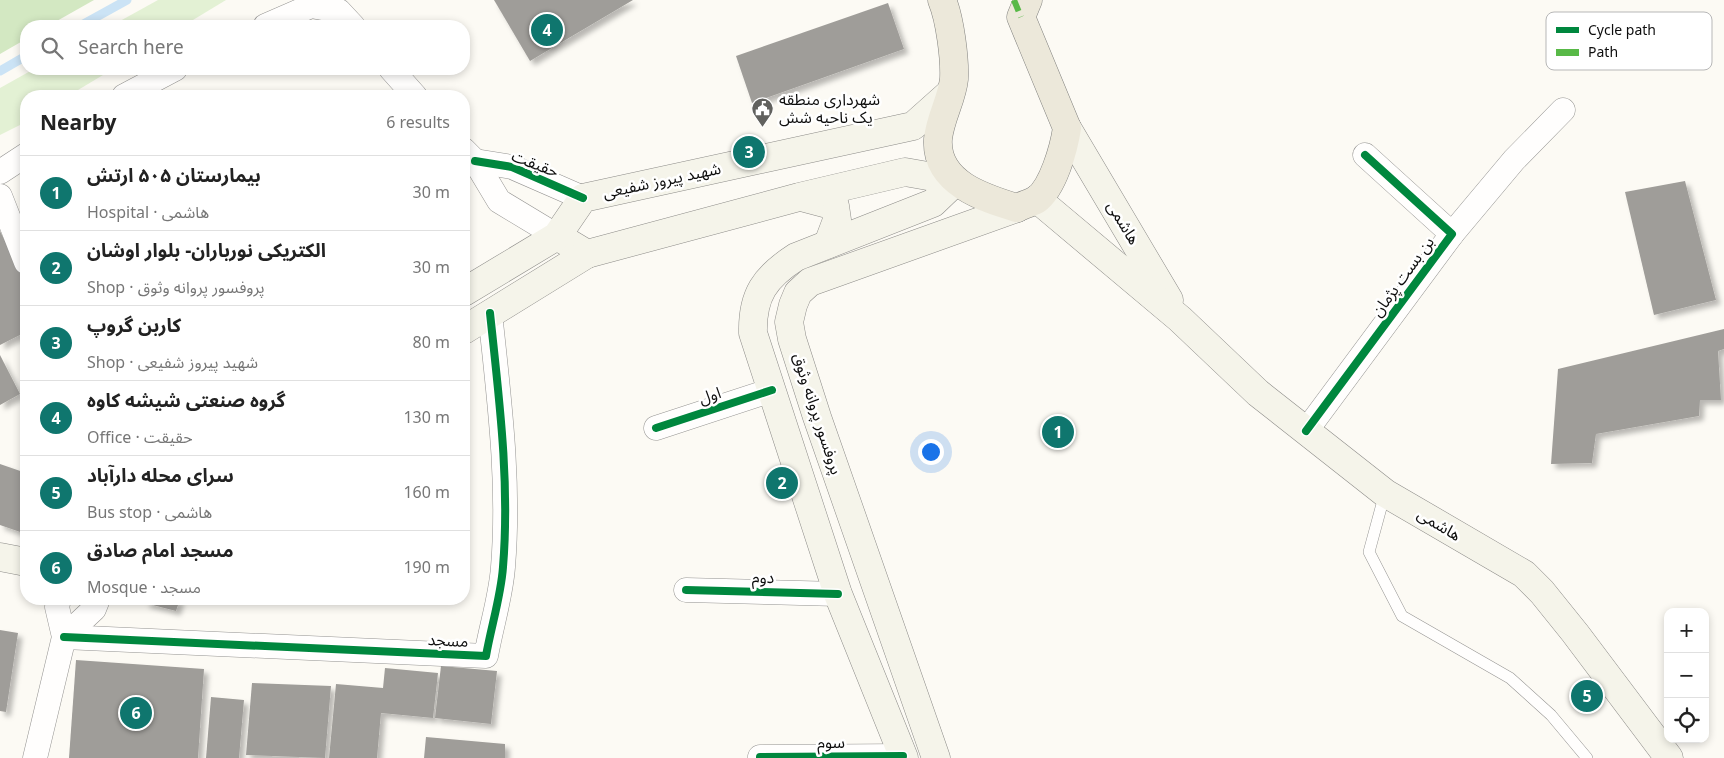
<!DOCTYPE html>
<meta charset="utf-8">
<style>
body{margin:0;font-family:Georgia,"Noto Sans Arabic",serif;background:#f6f6f6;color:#222}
.controls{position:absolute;right:15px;bottom:15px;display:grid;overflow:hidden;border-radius:10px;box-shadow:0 2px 8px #0003}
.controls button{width:45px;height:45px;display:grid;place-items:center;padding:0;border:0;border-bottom:1px solid #e0e0e0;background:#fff;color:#222;font:25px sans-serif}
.you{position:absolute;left:930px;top:451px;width:18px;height:18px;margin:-12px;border:4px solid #fff;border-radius:50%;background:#1a73e8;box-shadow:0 0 0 8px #1a73e833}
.badge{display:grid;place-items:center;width:32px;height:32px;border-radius:50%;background:#0f766e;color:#fff;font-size:16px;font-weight:700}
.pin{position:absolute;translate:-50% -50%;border:2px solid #fff;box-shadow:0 1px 5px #0006}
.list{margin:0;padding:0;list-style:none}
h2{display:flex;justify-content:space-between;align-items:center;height:65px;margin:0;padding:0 20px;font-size:21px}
h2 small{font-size:16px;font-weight:400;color:#767676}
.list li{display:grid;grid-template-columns:32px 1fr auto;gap:15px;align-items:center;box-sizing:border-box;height:75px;padding:0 20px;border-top:1px solid #e0e0e0}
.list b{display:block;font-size:19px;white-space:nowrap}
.list p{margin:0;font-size:16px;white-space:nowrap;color:#767676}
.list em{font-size:16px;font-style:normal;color:#767676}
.icon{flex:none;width:28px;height:28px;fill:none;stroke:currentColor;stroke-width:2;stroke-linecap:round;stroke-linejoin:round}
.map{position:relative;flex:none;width:1724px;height:758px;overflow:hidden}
.search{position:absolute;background:#fff;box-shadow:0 2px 8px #0003;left:20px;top:20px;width:450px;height:55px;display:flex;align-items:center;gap:12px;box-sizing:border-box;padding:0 18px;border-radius:20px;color:#767676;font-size:19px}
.panel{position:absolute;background:#fff;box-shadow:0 2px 8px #0003;left:20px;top:90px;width:450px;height:515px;border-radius:20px}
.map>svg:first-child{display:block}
.green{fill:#e3f1d4}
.forest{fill:#d3e8c2}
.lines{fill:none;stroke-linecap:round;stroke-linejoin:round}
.stream{stroke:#cbe3f5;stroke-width:9}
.building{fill:#9f9d99;filter:url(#shadow)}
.service-casing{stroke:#959492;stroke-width:12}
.minor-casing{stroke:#959492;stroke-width:25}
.secondary-casing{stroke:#8c8b88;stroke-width:29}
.primary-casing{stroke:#82827f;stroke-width:29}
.service{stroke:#fffefd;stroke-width:11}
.minor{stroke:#fffefd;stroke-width:24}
.secondary{stroke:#f5f4ea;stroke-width:28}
.primary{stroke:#ece8da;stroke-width:28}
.quiet{stroke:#58b947;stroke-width:6;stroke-dasharray:12 6;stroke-linecap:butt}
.cycleway-casing{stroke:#fff;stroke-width:11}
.cycleway{stroke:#00873e;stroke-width:8}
.labels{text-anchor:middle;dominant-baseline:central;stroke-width:5;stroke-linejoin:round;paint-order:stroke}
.poi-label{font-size:16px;fill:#0e0e0e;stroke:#fff;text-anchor:start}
.street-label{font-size:16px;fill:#0e0e0e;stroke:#fff}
.key{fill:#fff;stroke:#b7b7b7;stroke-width:1}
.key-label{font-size:14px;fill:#0e0e0e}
</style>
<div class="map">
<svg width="1724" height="758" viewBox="0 0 1724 758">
<defs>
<filter id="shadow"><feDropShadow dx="4.5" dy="4.5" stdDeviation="2.5" flood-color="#0004"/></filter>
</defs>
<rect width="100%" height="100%" fill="#fcfaf4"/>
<g class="green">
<path d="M158 0H226L183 26H111Z"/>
<path d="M34 69H113L68 96H26V122L0 135V88Z"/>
</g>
<path class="forest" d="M0 0H94L48 26H26V39L0 54Z"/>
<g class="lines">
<g class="stream">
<path d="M80 26 127 0"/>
<path d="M0 71 26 56"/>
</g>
</g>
<g class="building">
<path d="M494 0H633L530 61Z"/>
<path d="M888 3 904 49 752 103 736 56Z"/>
<path d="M1685 181 1716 300 1654 315 1625 192Z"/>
<path d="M0 231 26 283V332L0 345Z"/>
<path d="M1724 329V349L1718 351 1721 400H1700L1699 416 1596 434 1592 463 1551 464 1558 369Z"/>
<path d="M0 355 20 394 0 405Z"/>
<path d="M0 464 26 473V534L0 525Z"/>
<path d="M146 599H180L176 611 145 603Z"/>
<path d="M0 630 18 633 6 712 0 711Z"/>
<path d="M76 660 204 669 198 758H69Z"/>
<path d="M441 666 497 671 491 724 435 718Z"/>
<path d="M385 668 438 673 433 718 381 713 377 758H329L336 684 383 688Z"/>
<path d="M252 683 331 686 325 758 246 755Z"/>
<path d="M211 697 244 700 239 758H206Z"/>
<path d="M426 737 505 744V758H424Z"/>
</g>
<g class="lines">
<defs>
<path id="service" d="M1385 493 1369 552 1402 616 1510 678 1551 715 1587 758"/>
<g id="minor">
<path d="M265 26 311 6 339 11 353 26"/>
<path d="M391 69 415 96"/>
<path d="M124 96 175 69"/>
<path d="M464 150 475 161 499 201 557 236"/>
<path d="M475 161 512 167 583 198"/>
<path d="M0 172 26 155"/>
<path d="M0 196 26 262"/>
<path d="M1452 234 1514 160 1563 110"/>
<path d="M656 428 772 390"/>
<path d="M1306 431 1452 234 1365 155"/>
<path d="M686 590 838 594"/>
<path d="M64 637 486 656C491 627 501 596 503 567 510 482 499 398 490 313"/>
<path d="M64 637 94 609 98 599"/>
<path d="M760 757 903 756"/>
<path d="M35 758 64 637 57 607 59 599"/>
</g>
<g id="secondary">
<path d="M1067 128 1169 300"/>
<path d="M801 197 835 206 837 220 828 244"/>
<path d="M1037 199 1180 319 1258 393 1385 493 1524 574 1542 592 1575 633 1669 758"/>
<path d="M557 236 587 254 799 197 905 172 956 181"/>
<path d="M464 292 557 236 583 198 913 126 950 93"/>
<path d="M464 330 587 254"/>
<path d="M0 557 26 562"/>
<path d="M904 758 838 594 753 333C752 295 765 277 796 257L933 203 956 181"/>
<path d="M936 758 817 417 792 339 789 322 793 305 798 293 810 282 1017 208"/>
</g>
<path id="primary" d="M942 0C950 19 955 59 954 79 952 99 940 118 938 139 935 183 984 198 1017 208 1023 205 1030 203 1036 200 1053 188 1064 148 1067 128L1021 17 1028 0"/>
</defs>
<use href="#service" class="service-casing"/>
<use href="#minor" class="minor-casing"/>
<use href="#secondary" class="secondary-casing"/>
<use href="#primary" class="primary-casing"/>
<use href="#service" class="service"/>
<use href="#minor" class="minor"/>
<use href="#secondary" class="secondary"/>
<use href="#primary" class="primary"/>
<path class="quiet" d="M1014 0 1021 17"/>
<defs>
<g id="cycleway">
<path d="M475 161 512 167 583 198"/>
<path d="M656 428 772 390"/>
<path d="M1306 431 1452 234 1365 155"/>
<path d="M686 590 838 594"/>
<path d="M64 637 486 656C491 627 501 596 503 567 510 482 499 398 490 313"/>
<path d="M760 757 903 756"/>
</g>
</defs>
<use href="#cycleway" class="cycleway-casing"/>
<use href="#cycleway" class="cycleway"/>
</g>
<defs>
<symbol id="civic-pin" viewBox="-11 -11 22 30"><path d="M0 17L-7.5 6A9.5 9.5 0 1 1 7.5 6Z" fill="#61615e" stroke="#fff"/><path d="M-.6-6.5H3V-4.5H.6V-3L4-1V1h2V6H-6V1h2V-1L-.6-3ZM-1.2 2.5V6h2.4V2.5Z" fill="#fff"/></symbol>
</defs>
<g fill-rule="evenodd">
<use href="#civic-pin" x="750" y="96" width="25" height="34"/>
</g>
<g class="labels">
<g class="poi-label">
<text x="779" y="100">شهرداری منطقه<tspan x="779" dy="18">یک ناحیه شش</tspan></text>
</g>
<g class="street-label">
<text transform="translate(535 164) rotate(21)">حقیقت</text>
<text transform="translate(662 181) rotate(-12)">شهید پیروز شفیعی</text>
<text transform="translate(1123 223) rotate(59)">هاشمی</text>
<text transform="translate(1403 277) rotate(-54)">بن بست پژمان</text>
<text transform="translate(710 396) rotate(-18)">اول</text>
<text transform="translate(817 414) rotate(72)">پروفسور پروانه وثوق</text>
<text transform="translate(1439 525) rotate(31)">هاشمی</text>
<text transform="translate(763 578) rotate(1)">دوم</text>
<text transform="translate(448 641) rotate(3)">مسجد</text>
<text transform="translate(831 743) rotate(-1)">سوم</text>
</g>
</g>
<rect x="1546" y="12" width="166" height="58" rx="8" class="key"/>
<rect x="1556" y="27" width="23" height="6" fill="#00873e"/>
<rect x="1556" y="49" width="23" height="7" fill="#58b947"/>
<g class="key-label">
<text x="1588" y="35">Cycle path</text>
<text x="1588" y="57">Path</text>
</g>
</svg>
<div class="controls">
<button>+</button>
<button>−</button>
<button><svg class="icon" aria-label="locate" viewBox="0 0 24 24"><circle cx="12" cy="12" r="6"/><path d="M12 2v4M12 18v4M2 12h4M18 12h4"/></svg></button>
</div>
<div class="you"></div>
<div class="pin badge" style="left:1058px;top:432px">1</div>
<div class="pin badge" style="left:782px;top:483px">2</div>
<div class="pin badge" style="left:749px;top:152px">3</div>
<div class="pin badge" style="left:547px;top:30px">4</div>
<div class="pin badge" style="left:1587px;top:696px">5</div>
<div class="pin badge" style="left:136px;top:713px">6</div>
<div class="search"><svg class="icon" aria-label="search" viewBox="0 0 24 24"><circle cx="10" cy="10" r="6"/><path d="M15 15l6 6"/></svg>Search here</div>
<section class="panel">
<h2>Nearby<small>6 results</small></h2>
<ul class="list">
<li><span class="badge">1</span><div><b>بیمارستان ۵۰۵ ارتش</b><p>Hospital · هاشمی</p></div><em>30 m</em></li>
<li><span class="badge">2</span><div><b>الکتریکی نورباران- بلوار اوشان</b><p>Shop · پروفسور پروانه وثوق</p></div><em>30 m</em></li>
<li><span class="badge">3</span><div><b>کاربن گروپ</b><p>Shop · شهید پیروز شفیعی</p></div><em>80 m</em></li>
<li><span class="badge">4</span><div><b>گروه صنعتی شیشه کاوه</b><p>Office · حقیقت</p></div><em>130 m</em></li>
<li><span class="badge">5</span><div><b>سرای محله دارآباد</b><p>Bus stop · هاشمی</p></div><em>160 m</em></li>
<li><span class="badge">6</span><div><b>مسجد امام صادق</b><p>Mosque · مسجد</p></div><em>190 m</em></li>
</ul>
</section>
</div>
